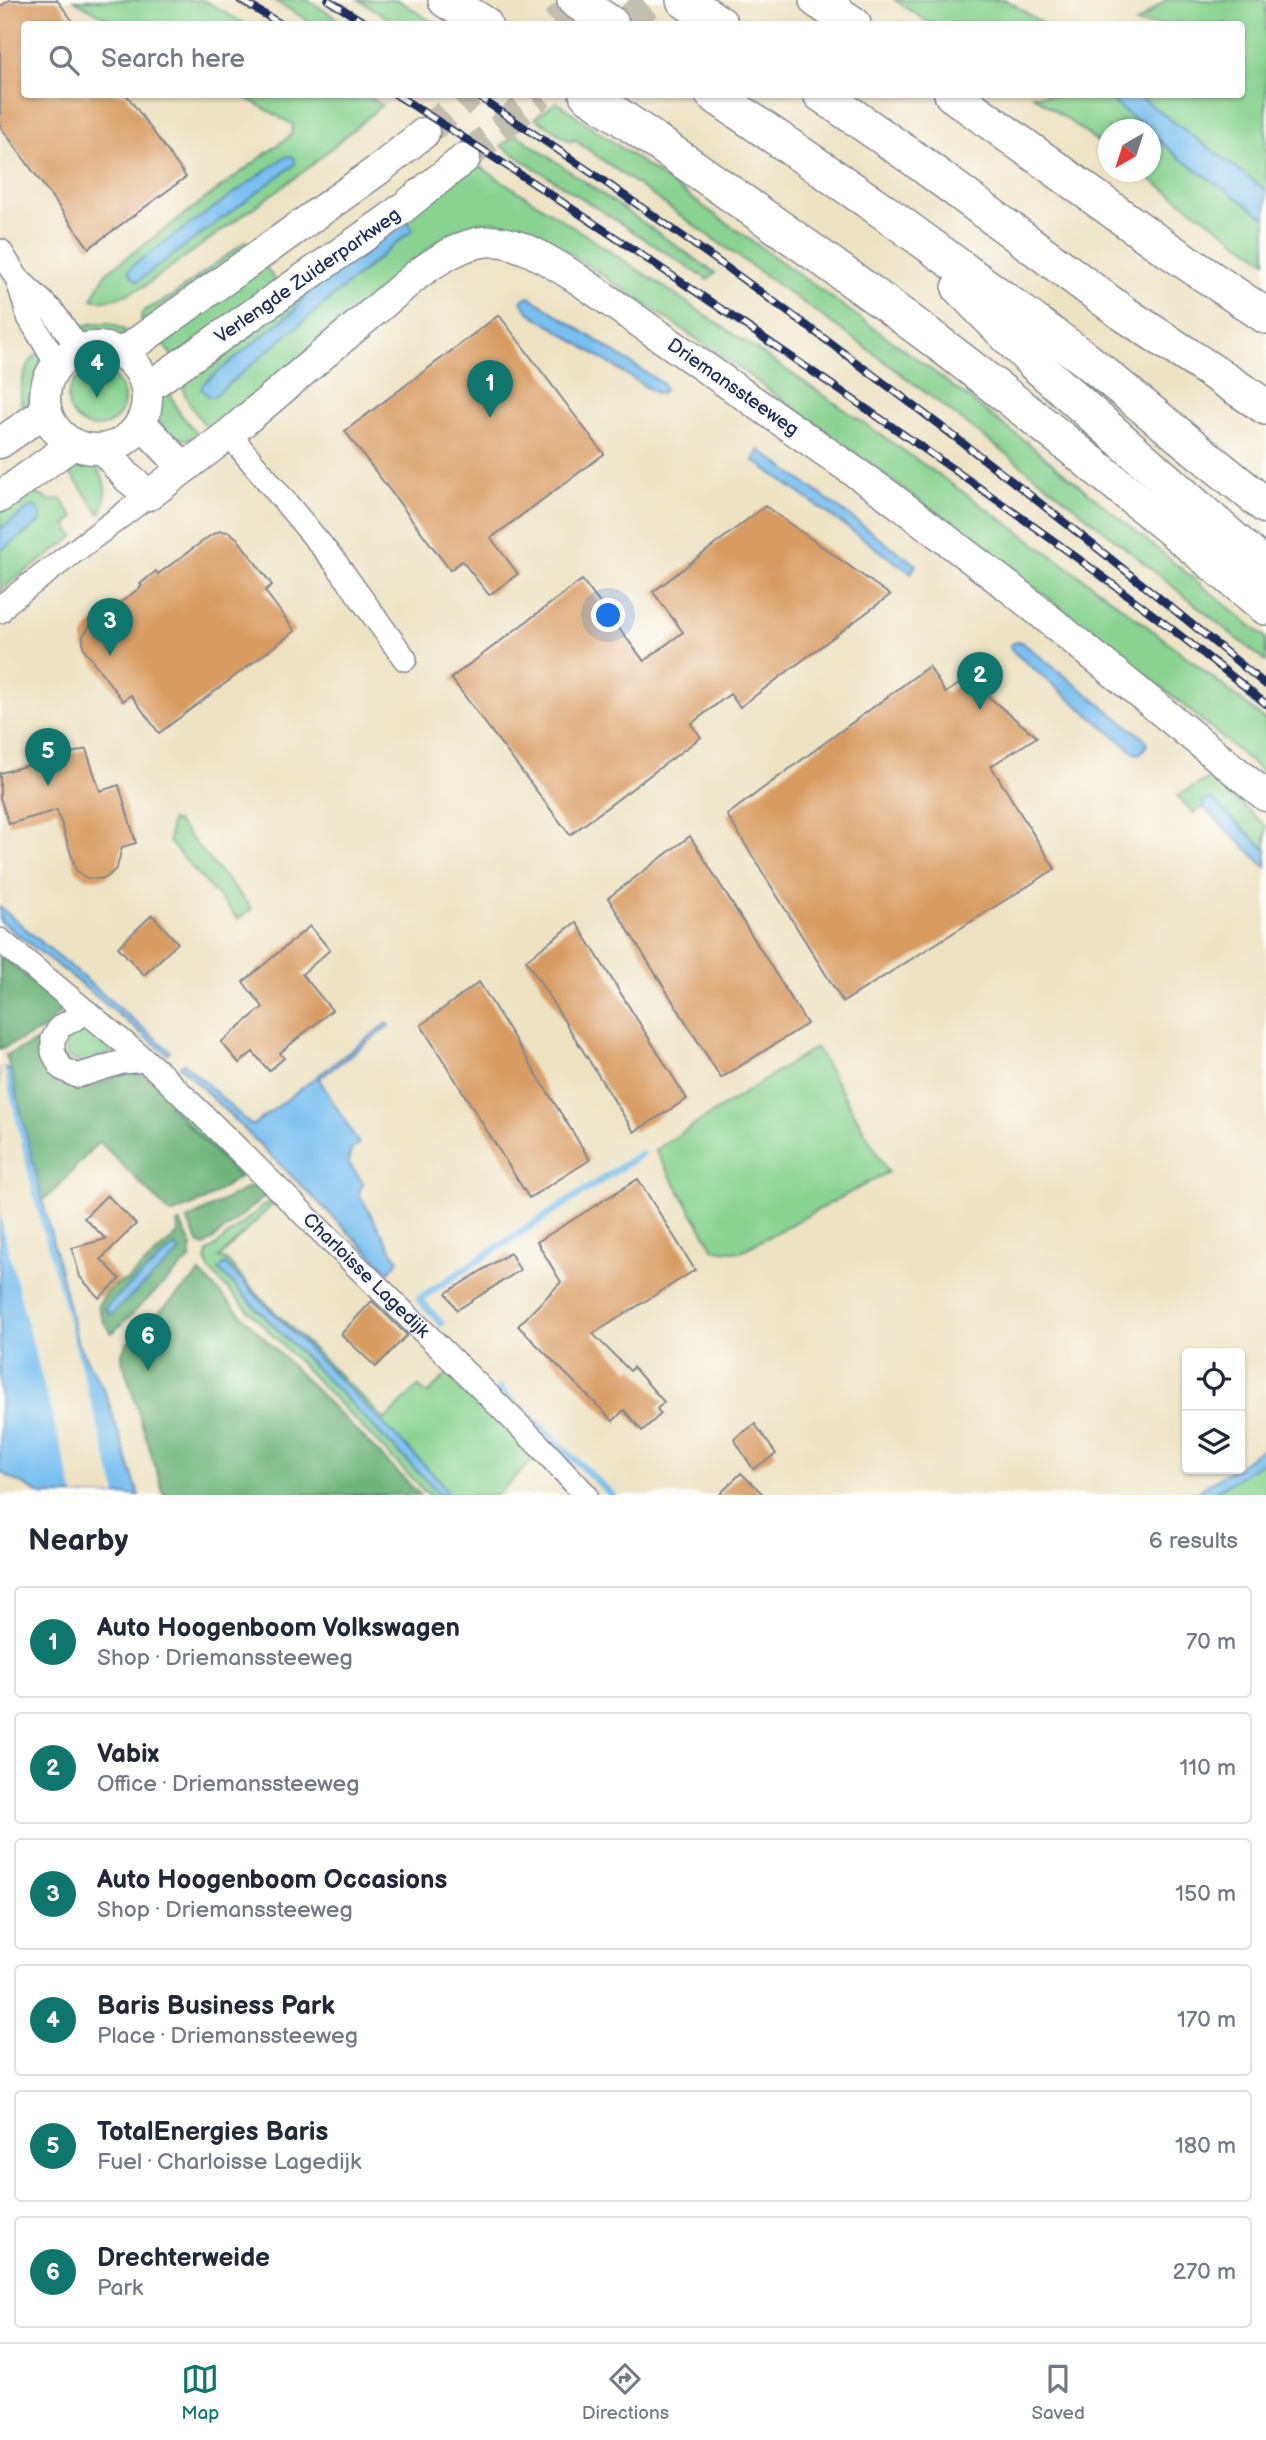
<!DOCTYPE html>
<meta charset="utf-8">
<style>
body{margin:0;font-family:"Balsamiq Sans",sans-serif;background:#f6f6f7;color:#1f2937}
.controls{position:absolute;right:21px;bottom:21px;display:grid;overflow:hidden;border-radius:7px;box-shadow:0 2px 5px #0004}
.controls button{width:63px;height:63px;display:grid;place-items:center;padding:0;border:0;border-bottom:2px solid #e0e1e3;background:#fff;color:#1f2937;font:35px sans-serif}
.compass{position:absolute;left:1098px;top:119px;width:63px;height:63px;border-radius:50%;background:#fff;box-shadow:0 2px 5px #0004;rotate:219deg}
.you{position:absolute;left:609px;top:616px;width:24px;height:24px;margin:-18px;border:5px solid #fff;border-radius:50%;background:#1a73e8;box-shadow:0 0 0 10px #1a73e833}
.badge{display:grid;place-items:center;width:46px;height:46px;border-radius:50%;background:#0f766e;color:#fff;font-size:23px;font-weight:700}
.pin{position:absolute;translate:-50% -58px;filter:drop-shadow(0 2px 4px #0008)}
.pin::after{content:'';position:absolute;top:37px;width:24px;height:21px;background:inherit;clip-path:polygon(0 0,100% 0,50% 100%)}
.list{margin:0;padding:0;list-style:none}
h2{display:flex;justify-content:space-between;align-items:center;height:91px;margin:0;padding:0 28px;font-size:30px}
h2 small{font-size:23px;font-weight:400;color:#747a83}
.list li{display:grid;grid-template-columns:46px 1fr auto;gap:21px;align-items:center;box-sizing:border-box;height:112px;margin:0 14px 14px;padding:0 14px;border:2px solid #e0e1e3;border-radius:7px}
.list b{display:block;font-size:26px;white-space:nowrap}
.list p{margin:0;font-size:23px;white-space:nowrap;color:#747a83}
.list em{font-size:23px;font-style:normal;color:#747a83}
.icon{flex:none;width:38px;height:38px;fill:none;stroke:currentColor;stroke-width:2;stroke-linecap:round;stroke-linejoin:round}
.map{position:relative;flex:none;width:1266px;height:1495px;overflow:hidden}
.search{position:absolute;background:#fff;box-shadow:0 2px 5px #0004;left:21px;right:21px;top:21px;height:77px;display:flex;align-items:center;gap:18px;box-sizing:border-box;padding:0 24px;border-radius:7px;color:#747a83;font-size:26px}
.sheet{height:847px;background:#fff}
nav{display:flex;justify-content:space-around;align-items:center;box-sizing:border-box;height:98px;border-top:2px solid #e0e1e3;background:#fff;font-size:19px;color:#747a83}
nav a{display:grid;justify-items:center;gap:4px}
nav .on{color:#0f766e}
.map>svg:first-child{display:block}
.green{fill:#88d390;stroke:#528177;stroke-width:2}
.forest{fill:#6eb57a;stroke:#44726c;stroke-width:2}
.water{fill:#78c0f0;stroke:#4a78a7;stroke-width:2}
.pier{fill:#ede3c3}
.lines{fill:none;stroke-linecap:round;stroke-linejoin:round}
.stream{stroke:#78c0f0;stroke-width:7}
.building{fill:#d89b60}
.major-tunnel{stroke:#c3bfaf;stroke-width:30;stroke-dasharray:30 15;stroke-linecap:butt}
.minor-casing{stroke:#848990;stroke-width:26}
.major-casing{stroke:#848990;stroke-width:33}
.highway-casing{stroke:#848990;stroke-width:38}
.minor{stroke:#fff;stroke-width:23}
.major{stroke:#fff;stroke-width:30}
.highway{stroke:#fff;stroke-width:35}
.rail-casing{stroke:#1b2f5e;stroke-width:8}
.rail{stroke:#fdfcf7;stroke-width:5;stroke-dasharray:16;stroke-linecap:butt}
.labels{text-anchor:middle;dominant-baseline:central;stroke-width:7;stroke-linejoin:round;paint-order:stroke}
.street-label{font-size:19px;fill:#1b2f5e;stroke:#fdfcf7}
</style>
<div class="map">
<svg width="1266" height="1495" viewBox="0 0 1266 1495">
<rect width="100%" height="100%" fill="#fdfcf7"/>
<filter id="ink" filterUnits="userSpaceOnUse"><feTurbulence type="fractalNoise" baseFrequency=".0143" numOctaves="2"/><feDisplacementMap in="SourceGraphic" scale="14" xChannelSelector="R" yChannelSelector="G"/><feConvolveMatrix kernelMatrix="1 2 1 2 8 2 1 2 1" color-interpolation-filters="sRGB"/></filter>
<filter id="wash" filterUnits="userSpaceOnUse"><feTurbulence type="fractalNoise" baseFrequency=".00686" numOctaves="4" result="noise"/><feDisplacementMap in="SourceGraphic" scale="28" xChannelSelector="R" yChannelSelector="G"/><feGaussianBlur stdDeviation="1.57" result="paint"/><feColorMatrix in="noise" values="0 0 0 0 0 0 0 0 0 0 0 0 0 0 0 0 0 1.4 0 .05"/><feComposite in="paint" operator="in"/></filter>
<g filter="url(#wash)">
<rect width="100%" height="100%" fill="#ede3c3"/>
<g class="green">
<path d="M74 0H203L245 24H117Z"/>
<path d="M273 0H308L346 24H305L307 20Z"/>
<path d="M359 0H398L436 24H398Z"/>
<path d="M895 0H1007L1043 24H931Z"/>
<path d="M1165 0H1266V190L1137 95 1242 94V24H1136Z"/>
<path d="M241 95H365L382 105 307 169 146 285C129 293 111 304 92 299L106 273 291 135 293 125Z"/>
<path d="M1033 95H1105L1146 129 1108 130V149Z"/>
<path d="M557 102 909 353 1030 445 1266 638V662L1055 491 864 346 573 139 571 142 535 118Z"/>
<path d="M1151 133 1177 156 1266 218V261L1140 172H1150Z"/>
<path d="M516 134 715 273 708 280 501 146Z"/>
<path d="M477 165C602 244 725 328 848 412 990 510 1133 610 1266 721V775L1175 698 979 544 733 364 567 251 516 226 495 222H480L470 224 440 239 222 424 211 429 206 427C194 410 181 397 182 375L305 294 295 310 213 397 412 230 405 218Z"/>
<path d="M246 241 251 247 142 323 141 315 145 310 171 297Z"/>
<path d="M262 261 276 282 174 358 158 338Z"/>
<path d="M94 323H111L131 334C115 341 94 339 80 327Z"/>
<path d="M40 352C45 370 34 397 23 412 17 393 23 363 40 352Z"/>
<circle cx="96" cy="399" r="28"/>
<path d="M169 390 178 411 198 435C171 454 137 404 169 390Z"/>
<path d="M78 458C105 465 111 490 100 514L67 469 61 464Z"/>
<path d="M31 491 51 501 61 499 74 518 66 525 74 537 0 590V551L41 521 33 506 0 529V512Z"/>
<path d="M1211 777 1266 826V850L1212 799 1203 801V807L1194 813 1177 796Z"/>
<path d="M171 820 177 822 252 909 238 919 169 842Z"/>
<path d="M83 1027 94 1031 115 1051 84 1064 70 1059C57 1040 67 1036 83 1027Z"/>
<path d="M816 1047 888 1172 740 1252 714 1249 655 1150Z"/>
<path d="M174 1100 242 1167 239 1177 169 1105Z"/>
<path d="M276 1201 219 1258 226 1260 263 1300 385 1420 418 1386 428 1394 449 1372 536 1457 497 1495H448L440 1481 224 1265 219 1270 433 1487 439 1495H428L210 1271 206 1259 208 1252 267 1203Z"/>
<path d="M1266 1460V1495H1210Z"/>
</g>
<g class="forest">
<path d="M0 954 64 1008 43 1030 0 1049Z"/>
<path d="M41 1040C41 1072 67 1095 99 1084 111 1080 120 1071 134 1073 151 1076 162 1089 174 1100L169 1105 239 1177 205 1200 171 1214 99 1141 56 1189 42 1201 11 1072 6 1055Z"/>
<path d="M259 1184 265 1190 263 1198 205 1246 199 1244 187 1220 247 1188Z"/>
<path d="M180 1222 192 1246 190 1259 112 1333 103 1321 98 1305 108 1291 121 1281 125 1282 179 1233 177 1224Z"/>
<path d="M200 1273 418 1493 420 1495H164L122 1360V1353L127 1343Z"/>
</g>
<g class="water">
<path d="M1105 95H1137L1266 190V218L1177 156 1151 133 1150 130 1146 129Z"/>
<path d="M291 156 295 159V164L138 281 134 279 129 271 132 266 285 157Z"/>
<path d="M405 218 413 229 213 397H209L201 389 203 384 295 310 305 294Z"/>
<path d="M530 297 663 384 665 389 661 394 654 392 529 312 521 302 524 298Z"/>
<path d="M760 450 916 565 911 573 753 460Z"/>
<path d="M33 506 40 511 41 521 0 551V529Z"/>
<path d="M1018 641 1023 643 1146 740 1147 745 1140 754 1135 753 1011 650 1010 645Z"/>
<path d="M1211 799 1266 850V867L1203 807 1202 801Z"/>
<path d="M0 907 170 1051 167 1054 66 972 0 921Z"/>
<path d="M387 1023 389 1026 319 1079 359 1144 351 1150 348 1162 364 1184 360 1189 359 1194 393 1253 399 1260 389 1272 180 1066 184 1063 252 1126Z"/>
<path d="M0 1067H5L11 1072 78 1344 105 1392 139 1495H42L0 1472Z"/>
<path d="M175 1246 180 1252 110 1315 104 1308Z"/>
<path d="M225 1264 440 1481 448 1495H439L433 1487 219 1270Z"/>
<path d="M1266 1447V1460L1210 1495H1192L1233 1469H1240V1464Z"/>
</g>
<path class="pier" d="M3 1063 36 1206 117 1495H74L28 1327 0 1215V1064Z"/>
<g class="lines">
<g class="stream">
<path d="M441 1323 419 1299 641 1154"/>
<path d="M500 1389 612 1495"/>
</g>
</g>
<g id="blocks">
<g class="building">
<path d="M9 0H57L75 24H24V94H126L186 177 89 248 0 126V7Z"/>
<path d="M499 315 604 454 491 538 518 574 489 595 462 561 450 570 345 431Z"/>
<path d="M765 506 890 595 740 707 730 694 691 724 701 737 570 835 451 678 582 580 644 661 683 632 653 592Z"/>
<path d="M220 531 229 532 237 538 272 585 265 591 295 631 159 733 131 695 123 701 86 652 83 646V636L90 626 142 586 140 584 156 571 158 574 211 535Z"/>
<path d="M929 666 945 693 967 679 1037 737 991 766 1055 869 843 1002 727 815Z"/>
<path d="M86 749 100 791 119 785 136 843 122 847 117 868 107 877 99 879 86 878 76 870 57 810 9 824 0 798V773Z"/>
<path d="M690 836 807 1024 721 1078 608 898Z"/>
<path d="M152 915 178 943 144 975 118 947Z"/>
<path d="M576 922 687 1099 634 1132 526 960Z"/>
<path d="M310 926 330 950 302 974 332 1010 280 1053 284 1058 269 1071 253 1052 239 1063 221 1042 263 1007 243 982Z"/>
<path d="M479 982 590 1160 529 1198 421 1025Z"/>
<path d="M638 1179 695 1270 593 1334 630 1371 633 1367 664 1402 657 1409 661 1414 642 1431 624 1410 613 1421 518 1326 561 1282 537 1242Z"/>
<path d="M107 1195 136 1224 101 1259 120 1279 99 1298 80 1277 72 1248 106 1239 84 1218Z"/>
<path d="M510 1253 520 1270 457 1310 446 1293Z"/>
<path d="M372 1301 407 1335 376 1367 341 1334Z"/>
<path d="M755 1424 776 1454 753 1469 734 1439Z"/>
<path d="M741 1473 764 1495H719Z"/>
</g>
</g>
</g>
<g filter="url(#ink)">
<use href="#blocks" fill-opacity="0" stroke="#848990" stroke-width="2"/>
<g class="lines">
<g class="major-tunnel">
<path d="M554 24 583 0"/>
<path d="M624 24 652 0"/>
<path d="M424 133 470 94"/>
<path d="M465 158 541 94"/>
</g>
<defs>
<g id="minor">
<path d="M0 251 17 278 53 312 79 349"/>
<path d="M18 281 29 317 57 364"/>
<path d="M229 434 335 562 405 659"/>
<path d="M0 611 6 603 149 495"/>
<path id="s1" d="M0 940 159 1072 540 1446 586 1495"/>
<path d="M87 1012 60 1027 53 1039V1052L61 1068 77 1076 122 1062 145 1060"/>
</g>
<g id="major">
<circle cx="96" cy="398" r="51"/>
<path d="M122 353 378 170 424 133"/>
<path id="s2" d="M147 388 389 219 465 158"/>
<path d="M141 423 184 468"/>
<path d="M0 443 46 411"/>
<path id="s3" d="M103 449 128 478 149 495 229 434 418 274C485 226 507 234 575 277L885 493 1009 587 1266 796"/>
<path d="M0 497 73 444"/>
</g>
<g id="highway">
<path d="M446 0 484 24"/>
<path d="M575 0 611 24"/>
<path d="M684 0 720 24"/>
<path d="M817 0 853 24"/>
<path d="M587 94C702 173 816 252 928 335 1043 422 1155 515 1266 607"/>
<path d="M713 94 883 211 1084 358 1266 506"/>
<path d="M821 94 916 160 1123 313 1266 407"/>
<path d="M952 94 1151 238 1266 316"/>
<path d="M960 288 1034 363 1266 568"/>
</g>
</defs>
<use href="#minor" class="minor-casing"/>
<use href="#major" class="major-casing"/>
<use href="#highway" class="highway-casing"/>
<use href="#minor" class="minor"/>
<use href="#major" class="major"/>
<use href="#highway" class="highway"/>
<defs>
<g id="rail">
<path d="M240 0 281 24"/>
<path d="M328 0 367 24"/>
<path d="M395 94C552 193 705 297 858 403 997 499 1135 596 1266 704"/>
<path d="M474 94C750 275 1012 475 1266 685"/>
</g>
</defs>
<use href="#rail" class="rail-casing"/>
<use href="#rail" class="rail"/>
</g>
</g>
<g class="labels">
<g class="street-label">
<text stroke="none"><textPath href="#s2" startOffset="196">Verlengde Zuiderparkweg</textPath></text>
<text stroke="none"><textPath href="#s3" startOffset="780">Driemanssteeweg</textPath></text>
<text stroke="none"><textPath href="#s1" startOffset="497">Charloisse Lagedijk</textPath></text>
</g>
</g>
</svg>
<div class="controls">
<button><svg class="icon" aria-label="locate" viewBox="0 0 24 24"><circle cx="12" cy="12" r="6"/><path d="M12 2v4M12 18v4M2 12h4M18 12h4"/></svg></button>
<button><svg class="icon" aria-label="layers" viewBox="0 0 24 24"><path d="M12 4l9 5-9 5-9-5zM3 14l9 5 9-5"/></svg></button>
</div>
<svg class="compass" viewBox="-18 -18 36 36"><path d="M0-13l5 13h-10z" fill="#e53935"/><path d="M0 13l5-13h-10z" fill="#747a83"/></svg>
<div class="you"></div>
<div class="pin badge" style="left:490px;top:418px">1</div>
<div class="pin badge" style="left:980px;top:710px">2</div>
<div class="pin badge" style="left:110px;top:656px">3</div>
<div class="pin badge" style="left:97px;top:398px">4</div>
<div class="pin badge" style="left:48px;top:786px">5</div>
<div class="pin badge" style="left:148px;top:1371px">6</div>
<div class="search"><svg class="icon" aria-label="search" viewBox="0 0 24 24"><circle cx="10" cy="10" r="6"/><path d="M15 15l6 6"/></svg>Search here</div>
</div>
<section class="sheet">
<h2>Nearby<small>6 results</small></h2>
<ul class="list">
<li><span class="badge">1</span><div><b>Auto Hoogenboom Volkswagen</b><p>Shop · Driemanssteeweg</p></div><em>70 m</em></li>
<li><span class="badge">2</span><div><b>Vabix</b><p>Office · Driemanssteeweg</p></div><em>110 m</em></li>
<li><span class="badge">3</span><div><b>Auto Hoogenboom Occasions</b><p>Shop · Driemanssteeweg</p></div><em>150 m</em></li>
<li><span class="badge">4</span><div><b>Baris Business Park</b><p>Place · Driemanssteeweg</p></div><em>170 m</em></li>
<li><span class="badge">5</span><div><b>TotalEnergies Baris</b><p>Fuel · Charloisse Lagedijk</p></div><em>180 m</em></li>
<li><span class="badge">6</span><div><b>Drechterweide</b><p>Park</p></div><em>270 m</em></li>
</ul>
</section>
<nav>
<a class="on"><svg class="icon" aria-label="map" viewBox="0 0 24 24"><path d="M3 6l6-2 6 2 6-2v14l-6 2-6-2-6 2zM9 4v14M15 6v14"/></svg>Map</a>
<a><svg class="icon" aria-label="directions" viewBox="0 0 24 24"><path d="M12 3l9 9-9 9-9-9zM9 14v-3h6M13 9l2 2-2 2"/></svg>Directions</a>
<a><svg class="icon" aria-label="saved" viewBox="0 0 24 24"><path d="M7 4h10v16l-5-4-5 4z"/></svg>Saved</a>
</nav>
